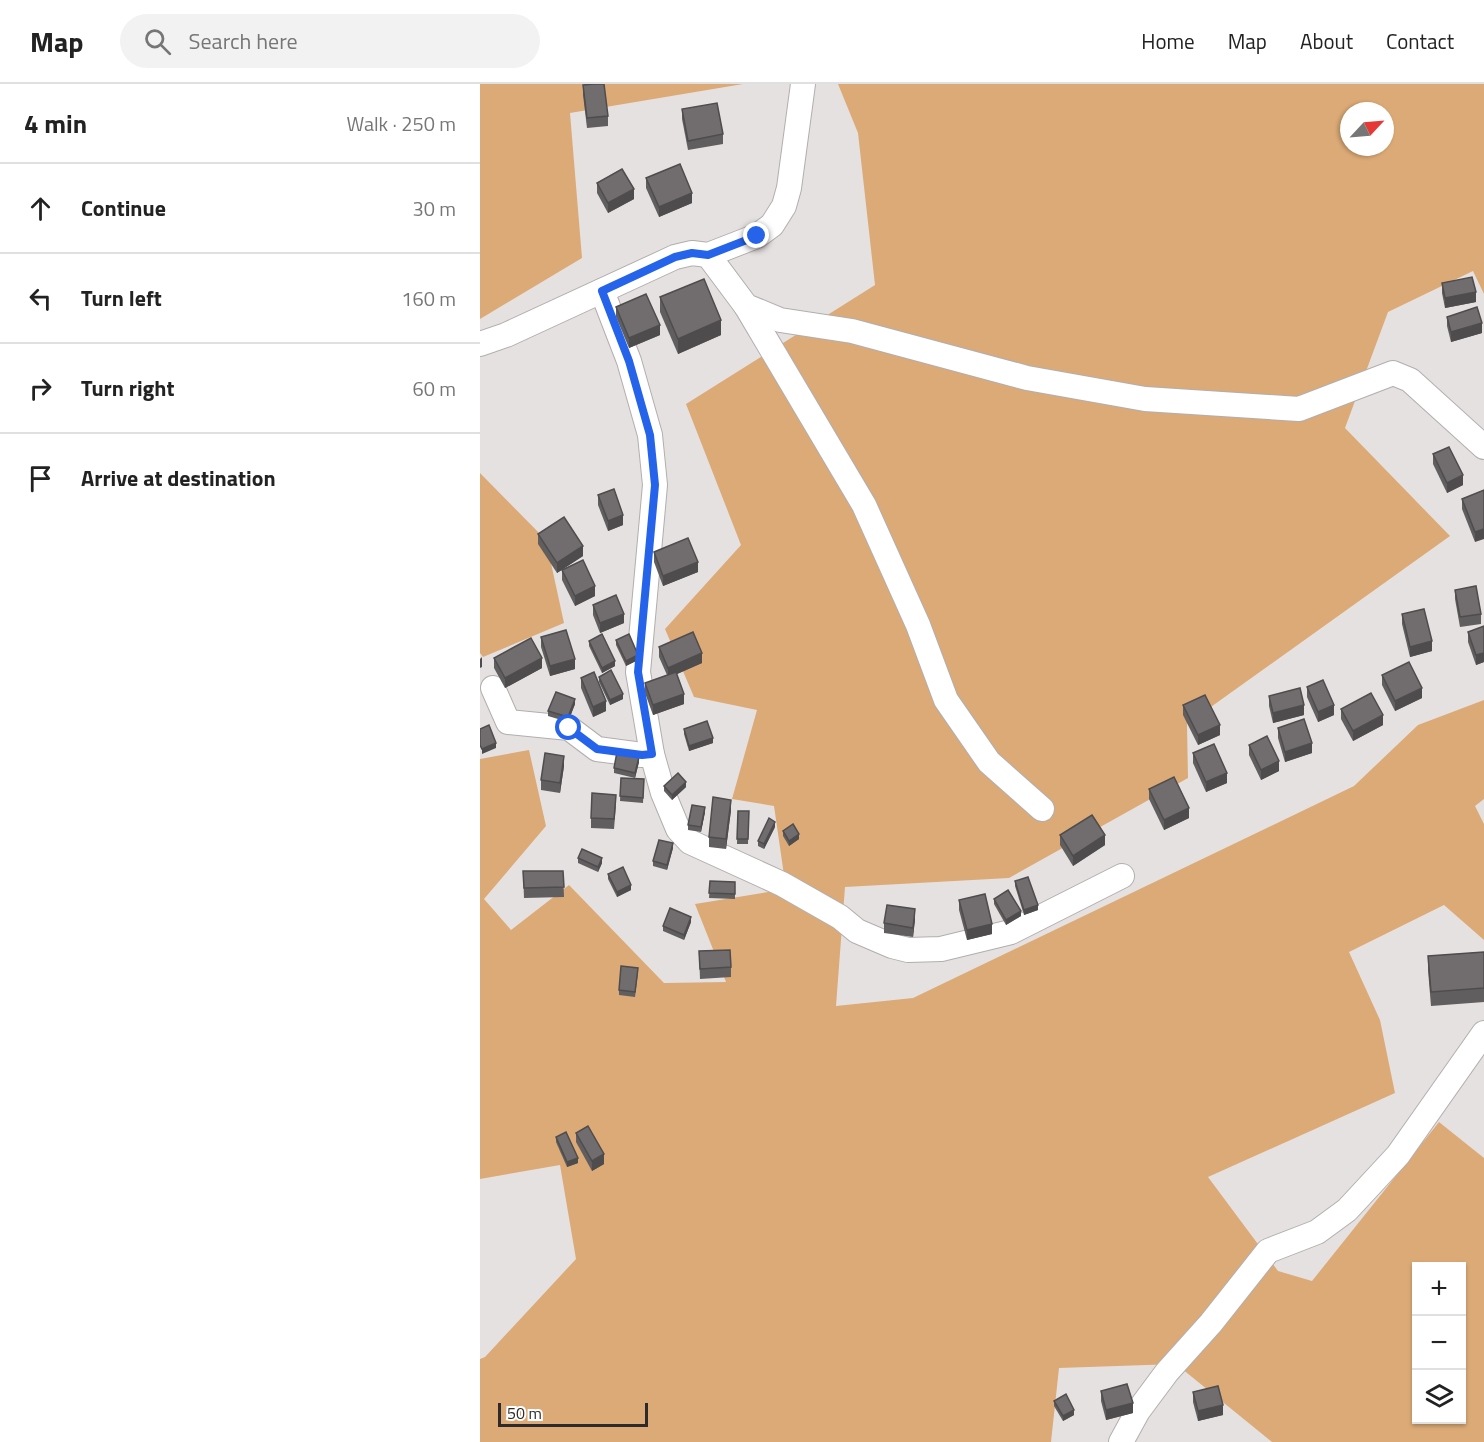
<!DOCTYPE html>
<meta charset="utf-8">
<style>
body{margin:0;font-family:"Titillium Web",sans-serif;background:#f2f2f2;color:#222}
.controls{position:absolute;right:18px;bottom:18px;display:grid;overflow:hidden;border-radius:0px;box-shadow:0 2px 4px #0004}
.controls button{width:54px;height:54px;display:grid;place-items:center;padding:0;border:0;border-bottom:2px solid #e0e0e0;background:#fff;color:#222;font:30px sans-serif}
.compass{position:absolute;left:860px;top:18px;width:54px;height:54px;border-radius:50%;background:#fff;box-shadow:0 2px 4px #0004;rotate:64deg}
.scale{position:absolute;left:18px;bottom:15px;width:150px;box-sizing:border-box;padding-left:6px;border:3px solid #2c2a2a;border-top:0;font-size:16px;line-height:21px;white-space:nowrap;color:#2c2a2a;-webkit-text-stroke:4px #fff;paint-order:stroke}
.stop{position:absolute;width:18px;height:18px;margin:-14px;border:4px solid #2563eb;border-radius:50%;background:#fff}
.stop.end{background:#2563eb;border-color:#fff;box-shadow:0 2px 6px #0008}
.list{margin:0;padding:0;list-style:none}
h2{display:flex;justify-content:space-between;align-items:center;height:78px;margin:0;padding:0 24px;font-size:26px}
h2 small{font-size:20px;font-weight:400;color:#767676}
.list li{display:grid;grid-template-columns:39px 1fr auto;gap:18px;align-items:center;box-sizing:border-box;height:90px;padding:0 24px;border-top:2px solid #e0e0e0}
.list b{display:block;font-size:22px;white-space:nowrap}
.list em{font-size:20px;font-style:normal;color:#767676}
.icon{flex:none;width:33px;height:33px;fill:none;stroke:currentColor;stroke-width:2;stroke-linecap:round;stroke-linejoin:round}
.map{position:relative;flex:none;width:1004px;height:1358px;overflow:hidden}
header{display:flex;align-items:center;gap:36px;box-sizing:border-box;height:84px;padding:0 30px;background:#fff;border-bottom:2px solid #e0e0e0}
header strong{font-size:28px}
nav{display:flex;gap:33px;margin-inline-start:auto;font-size:21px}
.search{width:420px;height:54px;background:#f2f2f2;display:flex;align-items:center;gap:15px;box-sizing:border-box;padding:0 21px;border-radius:33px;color:#767676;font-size:22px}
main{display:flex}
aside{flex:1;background:#fff}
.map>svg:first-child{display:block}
.green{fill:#dcaa76;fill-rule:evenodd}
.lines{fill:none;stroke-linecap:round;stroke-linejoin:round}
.minor-casing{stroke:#b3aeae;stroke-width:26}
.minor{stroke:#fff;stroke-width:24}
.wall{fill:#615e5f}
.shaded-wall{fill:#4f4c4d}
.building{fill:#716d6e;stroke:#4f4c4d;stroke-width:1.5}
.route{stroke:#2563eb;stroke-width:8}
</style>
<header>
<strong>Map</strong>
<div class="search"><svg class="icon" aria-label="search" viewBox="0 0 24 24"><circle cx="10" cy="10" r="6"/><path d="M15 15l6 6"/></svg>Search here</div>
<nav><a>Home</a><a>Map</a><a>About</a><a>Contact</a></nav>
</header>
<main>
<aside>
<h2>4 min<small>Walk · 250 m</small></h2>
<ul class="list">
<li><svg class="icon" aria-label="ahead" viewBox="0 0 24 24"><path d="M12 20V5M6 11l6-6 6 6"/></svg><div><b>Continue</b></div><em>30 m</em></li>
<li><svg class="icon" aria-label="left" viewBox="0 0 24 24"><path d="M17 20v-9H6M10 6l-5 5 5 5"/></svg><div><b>Turn left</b></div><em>160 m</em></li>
<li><svg class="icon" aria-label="right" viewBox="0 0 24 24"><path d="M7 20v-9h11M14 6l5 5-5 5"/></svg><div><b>Turn right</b></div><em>60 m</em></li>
<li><svg class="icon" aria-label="arrive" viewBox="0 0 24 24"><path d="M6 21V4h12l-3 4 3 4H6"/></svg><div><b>Arrive at destination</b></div></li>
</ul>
</aside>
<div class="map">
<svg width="1004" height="1358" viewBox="0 0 1004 1358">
<rect width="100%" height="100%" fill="#e6e1e1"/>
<g class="green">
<path d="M0 0H263L90 29 102 174 0 235Z"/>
<path d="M358 0H1004V210L993 187 908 228 865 344 970 452 707 640 708 694 529 794 365 803 356 922 433 914 874 702 938 641 1004 616V715L995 722 1004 740V856L964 821 869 868 900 936 915 1009 728 1093 798 1187 832 1197 959 1038 1004 1074V1358H792L696 1280 579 1284 571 1358H0V1275L5 1273 96 1175 80 1081 0 1095V675L49 666 66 742 4 815 31 846 89 801 184 899 246 898 215 820 306 805 294 722 252 715 277 626 214 613 185 545 261 461 206 320 395 201 378 49ZM869 27H905V63H869ZM936 1182H982V1336H936Z"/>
<path d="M0 389 66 456 84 539 3 573 0 569Z"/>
</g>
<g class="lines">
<defs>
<g id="minor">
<path d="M228 171 266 222 300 236 372 247 547 294 665 315 819 325 913 289 930 296 1004 363"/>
<path d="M122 207 149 277 170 351 175 401 158 588 172 670 183 709 198 745 210 758 302 800 360 833 377 847 412 862 428 866 461 865 531 848 642 792"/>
<path d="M266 222 384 421 438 541 466 616 509 678 562 725"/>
<path d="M0 260 26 251 195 173 212 169 228 171 277 152 292 141 304 122 309 104 323 0"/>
<path d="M13 604 28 638 89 644 117 665 162 671 172 670"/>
<path d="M641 1358 658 1327 687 1288 731 1239 788 1167 837 1148 867 1126 918 1071 1004 949"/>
</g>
</defs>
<use href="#minor" class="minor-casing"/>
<use href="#minor" class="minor"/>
</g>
<g class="wall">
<path d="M103 1 128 32V42L107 44 103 11Z"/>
<path d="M202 25 243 50V60L208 66 202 35Z"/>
<path d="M166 94 212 119 179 133 166 104Z"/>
<path d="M117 99 154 115 128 129 117 109Z"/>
<path d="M962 199 996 218 965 224 962 209Z"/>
<path d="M180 213 241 251 198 270 180 228Z"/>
<path d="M136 223 180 251 149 264 136 233Z"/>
<path d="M967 233 1002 249 971 258 967 242Z"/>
<path d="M953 370 983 401 967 409 953 380Z"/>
<path d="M1004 406 995 458 982 425V415Z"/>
<path d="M118 411 143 441 128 447 118 421Z"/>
<path d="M58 450 103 472 77 489 58 460Z"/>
<path d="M174 468 218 488 183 502 174 478Z"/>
<path d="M82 486 115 512 95 522 82 496Z"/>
<path d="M975 506 1001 530V540L980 543 975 515Z"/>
<path d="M113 521 144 539 120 549 113 531Z"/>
<path d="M922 530 952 567 930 573 922 540Z"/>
<path d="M1004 542V578L996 581 988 558V548Z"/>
<path d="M61 553 95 585 70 592 61 563Z"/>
<path d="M136 556 158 576 146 582 136 561Z"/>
<path d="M109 557 135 582 122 589 109 562Z"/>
<path d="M179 563 222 579 197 590 204 620 173 631 165 609V599L187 591 179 573Z"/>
<path d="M14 574 62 584 25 604 14 584Z"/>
<path d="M902 591 942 614 915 627 902 601Z"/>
<path d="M119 593 143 615 130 621 119 598Z"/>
<path d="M101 594 126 627 113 633 101 604Z"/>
<path d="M827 603 854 631 838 638 827 613Z"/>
<path d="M789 612 824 631 793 639 789 622Z"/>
<path d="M95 620 88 638 68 632V627Z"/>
<path d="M703 621 740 651 718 661 703 631Z"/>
<path d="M861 625 903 641 873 657 861 635Z"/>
<path d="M798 644 832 669 805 678 798 654Z"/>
<path d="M204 645 233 659 209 667 204 650Z"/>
<path d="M769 661 799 687 781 696 769 671Z"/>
<path d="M713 669 747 699 726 708 713 679Z"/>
<path d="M159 678 155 694 134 689V684Z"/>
<path d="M84 682 80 709 61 706V696Z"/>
<path d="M141 694 164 695 163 719 140 717Z"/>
<path d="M184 702 206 703 192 716 184 707Z"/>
<path d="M669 705 709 734 684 746 669 715Z"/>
<path d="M136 721 134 745 111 744V734Z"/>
<path d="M251 726 246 765 229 763V753Z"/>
<path d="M258 727H269L268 760H257Z"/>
<path d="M225 728 221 748 208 746V741Z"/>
<path d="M295 743 284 765 278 762V757Z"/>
<path d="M303 747 319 755 309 762 303 752Z"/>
<path d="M580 751 625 761 593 782 580 761Z"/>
<path d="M193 764 187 786 173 782V777Z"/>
<path d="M98 774 122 779 118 788 98 779Z"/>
<path d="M43 787H83L84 813 44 814Z"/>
<path d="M128 790 151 806 137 813 128 795Z"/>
<path d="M230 797 255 798V815L229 814Z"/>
<path d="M535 797 558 826 544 831 535 802Z"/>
<path d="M514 815 541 832 526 841 514 820Z"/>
<path d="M479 816 512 850 487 856 479 826Z"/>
<path d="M435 835 433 853 404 849V839Z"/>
<path d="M211 838 204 856 183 847V842Z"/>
<path d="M219 867 251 883V893L220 895Z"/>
<path d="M1004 868V918L951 922 948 886V872Z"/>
<path d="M158 889 155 913 139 911V906Z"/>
<path d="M96 1049 124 1080 112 1087 96 1058Z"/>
<path d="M76 1053 98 1079 87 1083 76 1058Z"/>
<path d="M621 1307 653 1329 626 1336 621 1317Z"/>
<path d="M713 1308 743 1331 718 1337 713 1318Z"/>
<path d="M574 1317 594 1331 583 1337 574 1322Z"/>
</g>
<g class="shaded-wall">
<path d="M154 105V115L128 129V119Z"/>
<path d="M212 109V119L179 133V123Z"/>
<path d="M996 208V218L965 224V214Z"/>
<path d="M241 236V251L198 270V255Z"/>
<path d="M1002 239V249L971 258V248Z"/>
<path d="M180 241V251L149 264V254Z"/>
<path d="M983 391V401L967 409V399Z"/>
<path d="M143 431V441L128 447V437Z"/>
<path d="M1004 445V455L995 458V448Z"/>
<path d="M103 462V472L77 489V479Z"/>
<path d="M218 478V488L183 502V492Z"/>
<path d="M115 502V512L95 522V512Z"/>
<path d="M144 530V539L120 549V539Z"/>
<path d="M952 557V567L930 573V563Z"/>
<path d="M222 569V579L188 594V584Z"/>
<path d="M1004 569V578L996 581V571Z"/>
<path d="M158 571V576L146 582V577Z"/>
<path d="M2 573V583L0 584V575Z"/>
<path d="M62 574V584L25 604V594Z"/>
<path d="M95 575V585L70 592V582Z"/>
<path d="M135 577V582L122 589V584Z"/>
<path d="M942 604V614L915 627V617Z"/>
<path d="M143 610V615L130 621V616Z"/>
<path d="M204 610V620L173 631V621Z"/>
<path d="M95 615V620L88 638V633Z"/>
<path d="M126 617V627L113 633V623Z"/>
<path d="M824 621V631L793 639V629Z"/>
<path d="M854 621V631L838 638V628Z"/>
<path d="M903 631V641L873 657V647Z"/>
<path d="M740 641V651L718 661V651Z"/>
<path d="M233 654V659L209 667V662Z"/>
<path d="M16 659V664L2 670V665Z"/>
<path d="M832 659V669L805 678V668Z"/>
<path d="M84 672V682L80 709V699Z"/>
<path d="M159 673V678L155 694V689Z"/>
<path d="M799 677V687L781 696V686Z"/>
<path d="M747 689V699L726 708V698Z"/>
<path d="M206 698V703L192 716V711Z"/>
<path d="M251 716V726L246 765V755Z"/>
<path d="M225 723V728L221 748V743Z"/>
<path d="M709 724V734L684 746V736Z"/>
<path d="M295 738V743L284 765V760Z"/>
<path d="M319 750V755L309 762V757Z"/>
<path d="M625 751V761L593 782V772Z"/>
<path d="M193 759V764L187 786V781Z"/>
<path d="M122 774V779L118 788V783Z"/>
<path d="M151 801V806L137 813V808Z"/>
<path d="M558 821V826L544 831V826Z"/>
<path d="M435 825V835L433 853V844Z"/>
<path d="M541 827V832L526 841V836Z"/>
<path d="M211 833V838L204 856V851Z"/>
<path d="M512 840V850L487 856V846Z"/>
<path d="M124 1070V1080L112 1087V1077Z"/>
<path d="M98 1074V1079L87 1083V1078Z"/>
<path d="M653 1319V1329L626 1336V1326Z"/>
<path d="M743 1321V1331L718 1337V1327Z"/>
<path d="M594 1326V1331L583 1337V1332Z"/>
</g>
<g class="building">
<path d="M114 0H124L128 32 107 34 103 1Z"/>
<path d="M237 19 243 50 208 57 202 25Z"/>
<path d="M200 80 212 109 179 123 166 94Z"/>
<path d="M142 85 154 105 128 119 117 99Z"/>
<path d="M992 193 996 208 965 214 962 199Z"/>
<path d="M224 195 241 236 198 255 180 213Z"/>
<path d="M166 210 180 241 149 254 136 223Z"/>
<path d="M997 223 1002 239 971 248 967 233Z"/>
<path d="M969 363 983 391 967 399 953 370Z"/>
<path d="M134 405 143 431 128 437 118 411Z"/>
<path d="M1004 406V445L995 448 982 415Z"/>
<path d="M84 433 103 462 77 479 58 450Z"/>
<path d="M208 454 218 478 183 492 174 468Z"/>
<path d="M103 476 115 502 95 512 82 486Z"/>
<path d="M996 502 1001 530 980 533 975 506Z"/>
<path d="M136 511 144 530 120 539 113 521Z"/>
<path d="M944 525 952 557 930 563 922 530Z"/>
<path d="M1004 542V569L996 571 988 548Z"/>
<path d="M86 546 95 575 70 582 61 553Z"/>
<path d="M213 548 222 569 188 584 179 563Z"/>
<path d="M122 550 135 577 122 584 109 557Z"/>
<path d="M149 550 158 571 146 577 136 556Z"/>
<path d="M51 554 62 574 25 594 14 574Z"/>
<path d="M929 578 942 604 915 617 902 591Z"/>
<path d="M131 586 143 610 130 616 119 593Z"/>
<path d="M114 588 126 617 113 623 101 594Z"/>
<path d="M196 588 204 610 173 621 165 599Z"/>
<path d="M843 596 854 621 838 628 827 603Z"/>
<path d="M820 604 824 621 793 629 789 612Z"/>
<path d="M76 608 95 615 88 633 68 627Z"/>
<path d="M891 609 903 631 873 647 861 625Z"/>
<path d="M725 611 740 641 718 651 703 621Z"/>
<path d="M824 635 832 659 805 668 798 644Z"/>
<path d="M227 637 233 654 209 662 204 645Z"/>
<path d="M9 641 16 659 2 665 0 661V645Z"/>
<path d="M787 652 799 677 781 686 769 661Z"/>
<path d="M734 660 747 689 726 698 713 669Z"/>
<path d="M137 668 159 673 155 689 134 684Z"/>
<path d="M65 669 84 672 80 699 61 696Z"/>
<path d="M198 689 206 698 192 711 184 702Z"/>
<path d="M694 693 709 724 684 736 669 705Z"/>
<path d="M141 694 164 695 163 714 140 712Z"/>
<path d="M112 709 136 711 134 735 111 734Z"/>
<path d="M233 713 251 716 246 755 229 753Z"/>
<path d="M212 721 225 723 221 743 208 741Z"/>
<path d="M258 727H269L268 755H257Z"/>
<path d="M612 731 625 751 593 772 580 751Z"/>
<path d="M289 734 295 738 284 760 278 757Z"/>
<path d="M313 740 319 750 309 757 303 747Z"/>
<path d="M179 756 193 759 187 781 173 777Z"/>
<path d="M102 765 122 774 118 783 98 774Z"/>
<path d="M143 783 151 801 137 808 128 790Z"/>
<path d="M43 787H83L84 803 44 804Z"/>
<path d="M548 793 558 821 544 826 535 797Z"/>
<path d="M230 797 255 798V810L229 809Z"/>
<path d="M528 806 541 827 526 836 514 815Z"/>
<path d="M505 810 512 840 487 846 479 816Z"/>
<path d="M407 821 435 825 433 844 404 839Z"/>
<path d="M190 824 211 833 204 851 183 842Z"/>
<path d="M250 866 251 883 220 885 219 867Z"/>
<path d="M1004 868V904L951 908 948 872Z"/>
<path d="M141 882 158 884 155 908 139 906Z"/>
<path d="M108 1042 124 1070 112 1077 96 1049Z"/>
<path d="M86 1048 98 1074 87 1078 76 1053Z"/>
<path d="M647 1300 653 1319 626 1326 621 1307Z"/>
<path d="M738 1302 743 1321 718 1327 713 1308Z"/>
<path d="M586 1310 594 1326 583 1332 574 1317Z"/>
</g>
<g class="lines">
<path class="route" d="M89 644 117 665 162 671 172 670 158 588 175 401 170 351 149 277 122 207 195 173 212 169 228 171 277 152"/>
</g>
</svg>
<div class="controls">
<button>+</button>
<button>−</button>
<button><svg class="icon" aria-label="layers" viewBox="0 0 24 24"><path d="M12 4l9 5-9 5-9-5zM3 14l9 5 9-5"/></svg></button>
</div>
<svg class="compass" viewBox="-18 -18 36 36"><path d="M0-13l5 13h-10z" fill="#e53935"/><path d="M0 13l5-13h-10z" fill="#767676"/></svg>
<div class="scale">50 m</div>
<div class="stop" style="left:89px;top:644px"></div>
<div class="stop end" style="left:277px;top:152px"></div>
</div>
</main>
